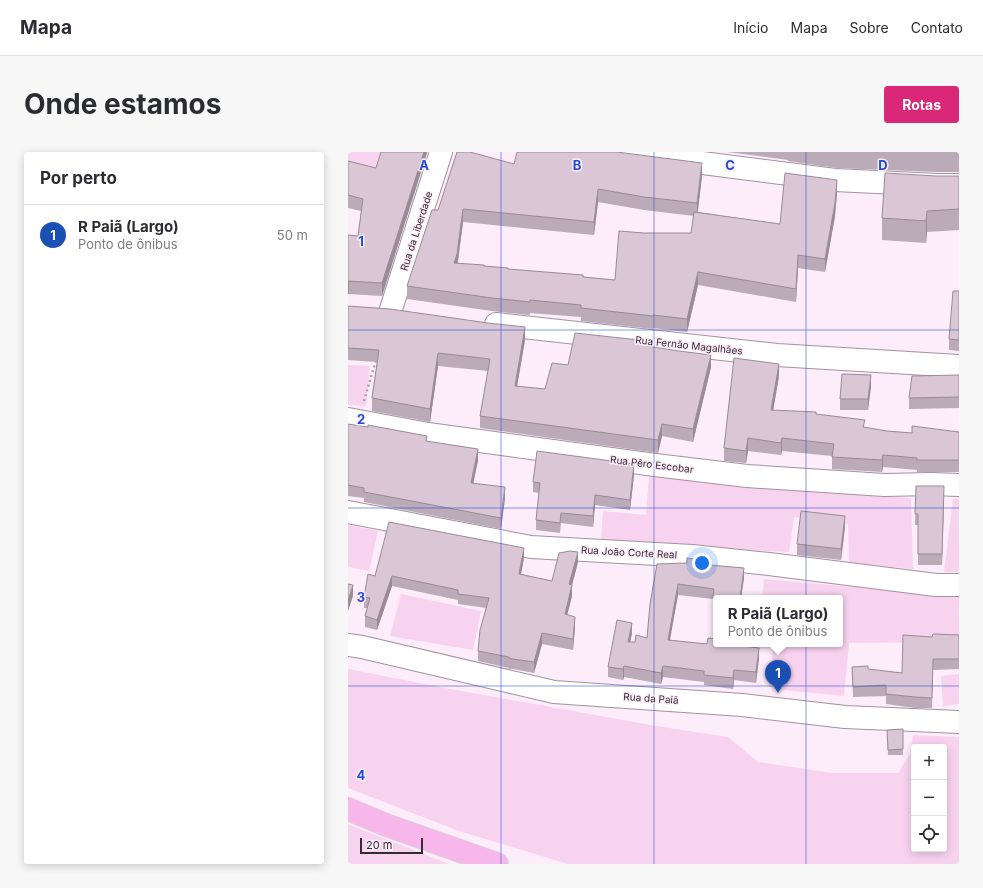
<!DOCTYPE html>
<html lang="pt">
<meta charset="utf-8">
<style>
body{margin:0;font-family:Inter,sans-serif;background:#f7f7f7;color:#2b2b33}
.controls{position:absolute;right:12px;bottom:12px;display:grid;overflow:hidden;border-radius:4px;box-shadow:0 2px 10px #0003}
.controls button{width:36px;height:36px;display:grid;place-items:center;padding:0;border:0;border-bottom:1px solid #e1e1e2;background:#fff;color:#2b2b33;font:20px sans-serif}
.scale{position:absolute;left:12px;bottom:10px;width:63px;box-sizing:border-box;padding-left:4px;border:2px solid #342c32;border-top:0;font-size:11px;line-height:14px;white-space:nowrap;color:#342c32;-webkit-text-stroke:3px #fdecf9;paint-order:stroke}
.you{position:absolute;left:354px;top:411px;width:14px;height:14px;margin:-10px;border:3px solid #fff;border-radius:50%;background:#1a73e8;box-shadow:0 0 0 6px #1a73e833}
.badge{display:grid;place-items:center;width:26px;height:26px;border-radius:50%;background:#db2777;color:#fff;font-size:13px;font-weight:700}
.pin{position:absolute;translate:-50% -33px;filter:drop-shadow(0 1px 2px #0008)}
.pin::after{content:'';position:absolute;top:21px;width:14px;height:12px;background:inherit;clip-path:polygon(0 0,100% 0,50% 100%)}
.popup{position:absolute;left:365px;top:443px;width:130px;height:52px;box-sizing:border-box;display:grid;place-content:center;border-radius:4px;background:#fff;filter:drop-shadow(0 1px 3px #0005);font-size:13px;white-space:nowrap;color:#7c7c81}
.popup b{font-size:15px;color:#2b2b33}
.popup::after{content:'';position:absolute;left:50%;top:100%;margin-left:-8px;border:8px solid transparent;border-top-color:#fff}
.list{margin:0;padding:0;list-style:none}
h2{display:flex;justify-content:space-between;align-items:center;height:52px;margin:0;padding:0 16px;font-size:17px}
h2 small{font-size:13px;font-weight:400;color:#7c7c81}
.list li{display:grid;grid-template-columns:26px 1fr auto;gap:12px;align-items:center;box-sizing:border-box;height:60px;padding:0 16px;border-top:1px solid #e1e1e2}
.list b{display:block;font-size:15px;white-space:nowrap}
.list p{margin:0;font-size:13px;white-space:nowrap;color:#7c7c81}
.list em{font-size:13px;font-style:normal;color:#7c7c81}
.icon{flex:none;width:22px;height:22px;fill:none;stroke:currentColor;stroke-width:2;stroke-linecap:round;stroke-linejoin:round}
.map{position:relative;flex:none;width:611px;height:712px;overflow:hidden;border-radius:4px}
header{display:flex;align-items:center;gap:24px;box-sizing:border-box;height:56px;padding:0 20px;background:#fff;border-bottom:1px solid #e1e1e2}
header strong{font-size:19px}
nav{display:flex;gap:22px;margin-inline-start:auto;font-size:14px}
.intro{display:flex;align-items:center;justify-content:space-between;box-sizing:border-box;height:96px;padding:0 24px}
h1{margin:0;font-size:28px}
.button{padding:10px 18px;border-radius:4px;background:#db2777;color:#fff;font-size:14px;font-weight:700}
main{display:flex;gap:24px;padding:0 24px}
aside{flex:1;background:#fff;border-radius:4px;box-shadow:0 2px 10px #0003}
.map>svg:first-child{display:block}
.green{fill:#f8d3f0;fill-rule:evenodd}
.lines{fill:none;stroke-linecap:round;stroke-linejoin:round}
.minor-casing{stroke:#a3919f;stroke-width:24}
.highway-casing{stroke:#d6d5d6;stroke-width:24}
.path{stroke:#ac9fa9;stroke-width:2.5;stroke-dasharray:2 3;stroke-linecap:butt}
.minor{stroke:#fff;stroke-width:22}
.highway{stroke:#f7b7ea;stroke-width:22}
.wall{fill:#bbaab7;fill-rule:evenodd}
.shaded-wall{fill:#998b95}
.building{fill:#dac6d5;stroke:#998b95}
.grid{fill:none;stroke:#1d4ed8;stroke-width:1;stroke-opacity:0.55}
.labels{text-anchor:middle;dominant-baseline:central;stroke-width:3;stroke-linejoin:round;paint-order:stroke}
.street-label{font-size:10px;fill:#342c32;stroke:#fdecf9}
.grid-label{font-size:13px;text-anchor:middle;font-weight:bold;fill:#1d4ed8;stroke:#fdecf9;stroke-width:3;stroke-linejoin:round;paint-order:stroke}
</style>
<header>
<strong>Mapa</strong>
<nav><a>Início</a><a>Mapa</a><a>Sobre</a><a>Contato</a></nav>
</header>
<div class="intro"><h1>Onde estamos</h1><a class="button">Rotas</a></div>
<main>
<aside>
<h2>Por perto<small></small></h2>
<ul class="list">
<li><span class="badge" style="background:#1a4fb4">1</span><div><b>R Paiã (Largo)</b><p>Ponto de ônibus</p></div><em>50 m</em></li>
</ul>
</aside>
<div class="map">
<svg width="611" height="712" viewBox="0 0 611 712">
<rect width="100%" height="100%" fill="#fdecf9"/>
<g class="green">
<path d="M0 0H37L28 28 0 22Z"/>
<path d="M0 213 22 214 18 254 0 253Z"/>
<path d="M301 324 563 346 565 417 501 411 500 372 446 365 441 400 253 391 255 359 298 363Z"/>
<path d="M605 347H611V420H596Z"/>
<path d="M0 373 30 379 21 419 0 415Z"/>
<path d="M416 427 575 441H611V490L501 491 496 544 425 537 424 496 408 497 409 492H492V446H414Z"/>
<path d="M53 442 133 459 125 498 42 484Z"/>
<path d="M0 517 97 536 308 574 380 585 410 610 484 621H550L562 602 565 583 611 585V712H220L111 679 0 636ZM566 595H596V697H566Z"/>
<path d="M611 522V552L595 554 593 524Z"/>
<path d="M0 672 101 712H0Z"/>
</g>
<g class="lines">
<defs>
<g id="minor">
<path d="M269 0 487 28 589 33H611"/>
<path d="M43 157 93 0"/>
<path d="M148 172 429 203 611 214"/>
<path d="M0 267 80 282 307 313 399 324 536 333 583 332 611 333"/>
<path d="M0 360 183 395 344 404 421 412 588 433H611"/>
<path d="M0 493 14 495 206 540 394 553 497 565 611 570"/>
</g>
<path id="highway" d="M0 657 38 673 149 712"/>
</defs>
<use href="#minor" class="minor-casing"/>
<use href="#highway" class="highway-casing"/>
<path class="path" d="M16 249 28 208"/>
<use href="#minor" class="minor"/>
<use href="#highway" class="highway"/>
</g>
<g class="wall">
<path d="M79 0 34 144 0 142V83L10 84 13 59 0 56V9L28 16Z"/>
<path d="M379 0H611V20H589L488 16 440 9V8Z"/>
<path d="M166 12 354 24 350 60 432 72 489 41 487 64 477 120 450 116 448 150 350 133 339 180 305 176V177L233 169V165L182 161V163L144 159 59 147V134L90 58ZM250 50 296 58 346 64 343 81H296L267 128 160 117 110 111 115 70 246 83Z"/>
<path d="M588 24H611V78L579 80 578 91 534 88V66Z"/>
<path d="M611 139V199L601 198V187Z"/>
<path d="M0 154 177 188 169 234 197 237 220 213 300 195 331 200 363 215 345 290 314 284 310 301 132 276V264L140 219 90 214 82 270 24 259V246L29 210 0 208Z"/>
<path d="M611 223V256L561 257V246Z"/>
<path d="M431 224 425 258 468 262 517 276 539 279 564 281 611 280V320H569V318L535 315 534 320 484 317V304L434 299 433 303 400 299 398 311 376 309V296Z"/>
<path d="M523 234 520 258H492V247Z"/>
<path d="M0 272 79 290 130 308 125 332 157 346 153 377 16 350V346L0 344Z"/>
<path d="M286 323 282 358 247 353 245 375 213 371 212 381 188 378V368L191 341 185 340V330Z"/>
<path d="M568 334 596 345 594 413H570V373H567Z"/>
<path d="M497 375 493 408 449 403V392Z"/>
<path d="M176 406 173 422 204 429 230 410 224 433V444L219 462 227 475 225 498 194 492 186 521 165 517H161V516L130 509V499L138 456 110 452V448L44 434 29 478 17 475V464L19 456H16V445L27 424Z"/>
<path d="M309 412 362 413 396 426 393 446H368V456L365 455V447L330 443 321 488 359 492 387 493 411 506 408 531 386 528 385 537 356 533V530L315 525 313 532 276 525 275 528 260 525V515L284 481 282 490H287L299 486Z"/>
<path d="M611 483V517L585 518 584 556H567L538 552V544L505 545 504 515 554 521 584 485Z"/>
<path d="M555 577V603H540L539 578Z"/>
</g>
<g class="shaded-wall">
<path d="M76 0H79V1L34 144V131Z"/>
<path d="M354 11V24L349 64V51Z"/>
<path d="M489 28V41L487 64 477 120V107Z"/>
<path d="M250 37V50L246 83V70Z"/>
<path d="M115 57V70L109 114 106 111Z"/>
<path d="M579 59V80L578 91V69Z"/>
<path d="M450 103V116L448 150V137Z"/>
<path d="M350 120V133L339 180V167Z"/>
<rect x="0" y="129" width="1" height="13"/>
<path d="M177 175V188L167 246V234Z"/>
<path d="M90 201V214L82 270V257Z"/>
<path d="M363 203V215L345 290V277Z"/>
<path d="M431 212V224L423 271V258Z"/>
<path d="M523 223V234L520 258V247Z"/>
<path d="M314 272V284L310 301V288Z"/>
<path d="M400 286V299L398 311V299Z"/>
<path d="M434 286V299L433 303V291Z"/>
<path d="M130 297V308L123 342V331Z"/>
<path d="M535 303V315L534 320V308Z"/>
<path d="M286 312V323L282 358V348Z"/>
<path d="M596 334V345L594 413V402Z"/>
<path d="M157 335V346L153 377V366Z"/>
<path d="M247 343V353L245 375V364Z"/>
<path d="M497 364V375L493 408V397Z"/>
<path d="M176 396V406L171 432V422Z"/>
<path d="M230 400V410L224 433V444L217 472V462L221 432Z"/>
<path d="M396 416V426L393 446H392Z"/>
<path d="M44 424V434L29 478V468Z"/>
<path d="M330 432V443L320 499V488Z"/>
<path d="M5 433V444L0 459V449Z"/>
<path d="M227 465V475L225 498V487Z"/>
<path d="M284 471V481L280 501V490Z"/>
<path d="M194 481V492L186 521V510Z"/>
<path d="M411 496V506L408 531V520Z"/>
<path d="M276 514V525L275 528V517Z"/>
<path d="M315 514V525L313 532V521Z"/>
<path d="M386 518V528L385 537V526Z"/>
</g>
<g class="building">
<path d="M33 0H76L34 131 0 129V83L10 84 15 47 0 43V9L28 16Z"/>
<path d="M109 0H122L166 12 169 0H269L354 11 349 51 296 45 250 37 246 70 115 57 109 102 106 111 136 113V114L160 116V117L235 123V125L267 128 271 79 296 81H343L346 60 432 72 437 21 489 28 487 51 477 107 450 103 448 137 350 120 339 167 305 163V164L233 156V153L182 148V150L144 146 59 134 84 58H90Z"/>
<path d="M537 21 588 24H611V57L579 59 578 69 534 66Z"/>
<path d="M605 139H611V188L601 187Z"/>
<path d="M0 154 42 157 140 171 177 175 167 234 197 237 204 211 220 213 227 181 300 189 299 194 331 199 363 203 345 277 314 272 310 288 132 264 142 207 90 201 82 257 24 246 31 198 0 196Z"/>
<path d="M386 206 431 212 423 258 468 260V262L517 268 515 275 539 279 564 281V274L611 280V308H569V306L535 303 534 308 484 305 486 292 434 286 433 291 400 286 398 299 376 296Z"/>
<path d="M494 222 523 223 520 247H492Z"/>
<path d="M611 223V245L561 246 564 224Z"/>
<path d="M0 272 20 275V273L79 284 78 289 130 297 123 331 157 335 153 366 16 340V336L0 333Z"/>
<path d="M189 299 286 312 282 348 247 343 245 364 213 361 212 371 188 368 192 331 185 330Z"/>
<path d="M568 334H596L594 402H570V362H567Z"/>
<path d="M453 359 497 364 493 397 449 392Z"/>
<path d="M41 370 176 396 171 422 204 429 211 401 222 399 230 400 221 432 224 433 217 462 227 465 225 487 194 481 186 510 165 507 161 506V505L130 499 132 478 141 446 110 442V438L44 424 29 468 17 464 22 446 16 445 20 422 27 424Z"/>
<path d="M339 406 362 409V413L396 416 392 446H375L365 445 366 437 330 432 320 488 359 492 360 486 368 487V492H387L386 493 411 496 408 520 386 518 385 526 356 523V519L315 514 313 521 276 514 275 517 260 515 269 468 284 471 280 490H287L288 483 299 486 302 452 309 412 339 411Z"/>
<path d="M0 432 5 433 0 449Z"/>
<path d="M585 482 611 483V507H585L584 546 567 545 538 542V533L505 535 504 515 520 514V517L554 521 555 483 584 485Z"/>
<path d="M555 577V597L540 598 539 578Z"/>
</g>
<path class="grid" d="M153 0V712M306 0V712M458 0V712M0 178H611M0 356H611M0 534H611"/>
<g class="labels">
<g class="street-label">
<text transform="translate(68 79) rotate(-72)">Rua da Liberdade</text>
<text transform="translate(341 193) rotate(6)">Rua Fernão Magalhães</text>
<text transform="translate(304 312) rotate(7)">Rua Pêro Escobar</text>
<text transform="translate(281 400) rotate(3)">Rua João Corte Real</text>
<text transform="translate(303 546) rotate(4)">Rua da Paiã</text>
</g>
</g>
<g class="grid-label">
<text x="76" y="18">A</text>
<text x="229" y="18">B</text>
<text x="382" y="18">C</text>
<text x="535" y="18">D</text>
<text x="13" y="94">1</text>
<text x="13" y="272">2</text>
<text x="13" y="450">3</text>
<text x="13" y="628">4</text>
</g>
</svg>
<div class="controls">
<button>+</button>
<button>−</button>
<button><svg class="icon" aria-label="locate" viewBox="0 0 24 24"><circle cx="12" cy="12" r="6"/><path d="M12 2v4M12 18v4M2 12h4M18 12h4"/></svg></button>
</div>
<div class="scale">20 m</div>
<div class="you"></div>
<div class="pin badge" style="left:430px;top:541px;background:#1a4fb4">1</div>
<div class="popup"><b>R Paiã (Largo)</b>Ponto de ônibus</div>
</div>
</main>
